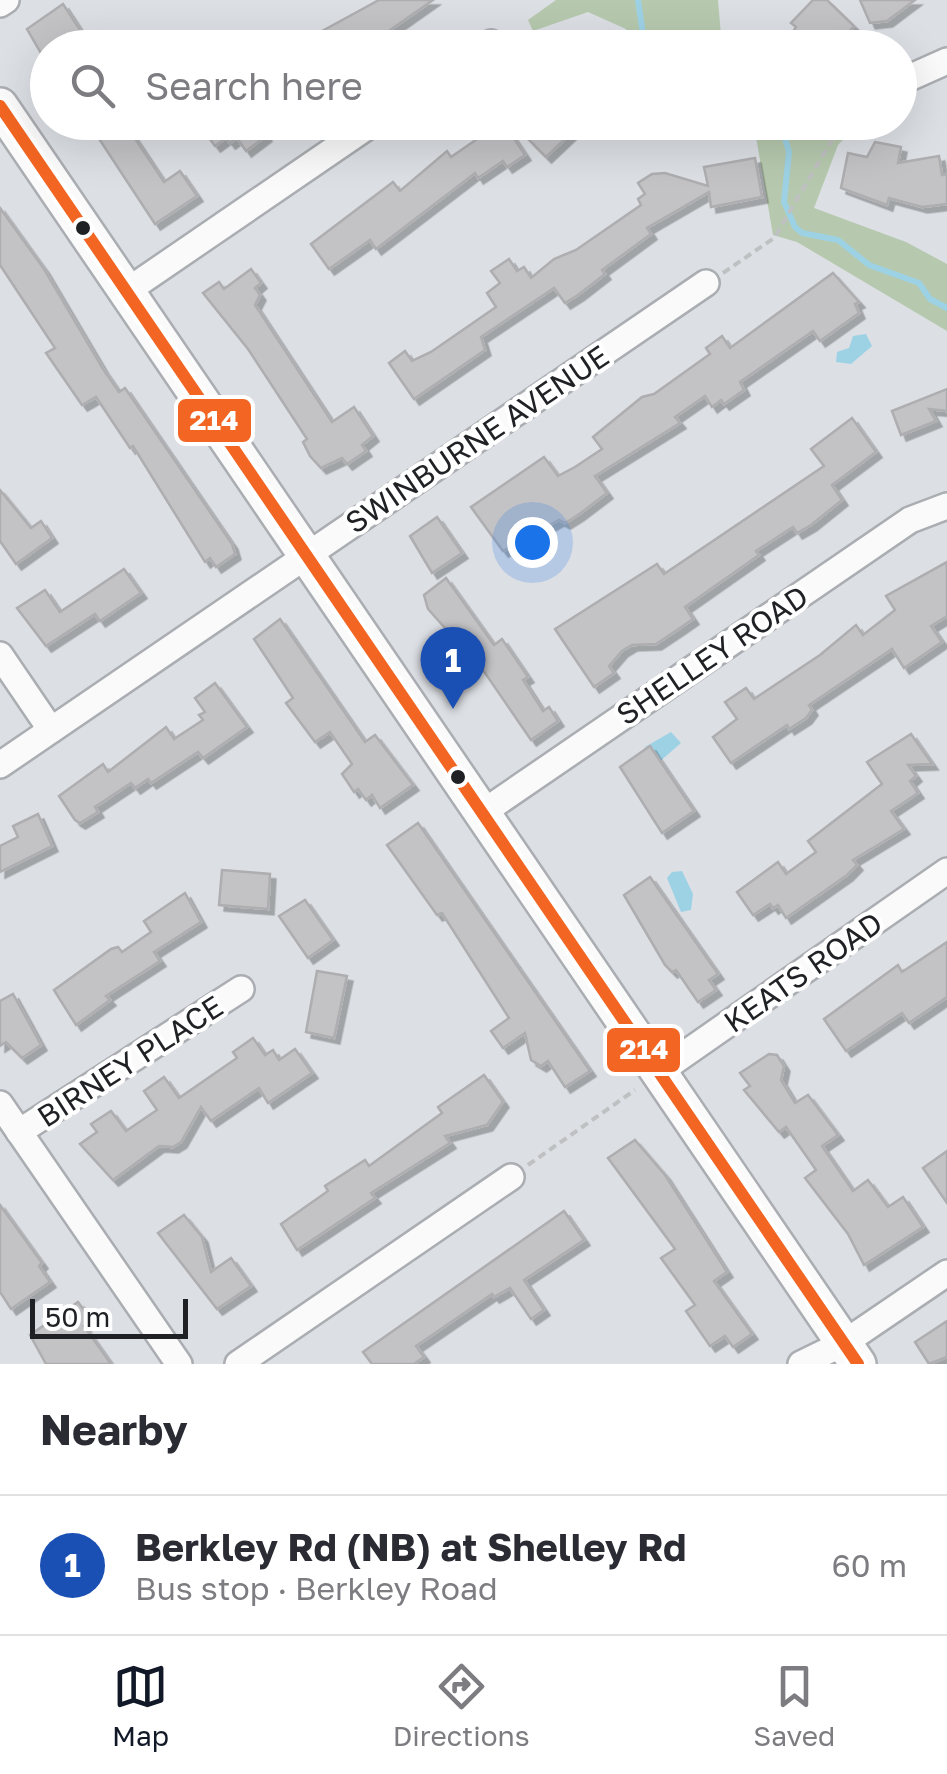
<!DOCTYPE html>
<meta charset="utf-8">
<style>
body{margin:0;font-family:"Golos Text",sans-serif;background:#f7f7f7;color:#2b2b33}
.scale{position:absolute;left:30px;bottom:25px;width:158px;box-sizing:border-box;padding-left:10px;border:5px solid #1f2124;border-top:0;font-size:28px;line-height:35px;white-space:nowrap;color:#1f2124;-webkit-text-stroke:8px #fff;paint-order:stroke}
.you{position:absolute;left:532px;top:542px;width:35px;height:35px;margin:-25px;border:8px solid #fff;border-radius:50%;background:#1a73e8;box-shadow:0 0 0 15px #1a73e833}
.badge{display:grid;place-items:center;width:65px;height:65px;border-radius:50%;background:#111827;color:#fff;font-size:32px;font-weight:700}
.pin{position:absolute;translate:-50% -82px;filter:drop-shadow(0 2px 5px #0008)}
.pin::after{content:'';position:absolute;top:52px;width:35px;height:30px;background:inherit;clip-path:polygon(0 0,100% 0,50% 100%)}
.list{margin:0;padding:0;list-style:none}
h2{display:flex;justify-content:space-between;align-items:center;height:130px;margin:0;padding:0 40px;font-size:42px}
h2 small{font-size:32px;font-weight:400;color:#7c7c81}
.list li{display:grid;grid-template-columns:65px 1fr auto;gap:30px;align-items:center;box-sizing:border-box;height:140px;padding:0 40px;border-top:2px solid #e1e1e2}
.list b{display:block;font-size:38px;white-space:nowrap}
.list p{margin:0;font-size:32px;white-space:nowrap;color:#7c7c81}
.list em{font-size:32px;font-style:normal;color:#7c7c81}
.icon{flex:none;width:55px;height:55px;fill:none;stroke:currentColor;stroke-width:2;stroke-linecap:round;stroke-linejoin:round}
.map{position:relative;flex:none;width:947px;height:1364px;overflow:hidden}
.search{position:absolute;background:#fff;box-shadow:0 10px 40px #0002;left:30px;right:30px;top:30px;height:110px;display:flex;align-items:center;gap:25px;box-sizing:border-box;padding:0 35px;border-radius:55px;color:#7c7c81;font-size:38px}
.sheet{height:270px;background:#fff}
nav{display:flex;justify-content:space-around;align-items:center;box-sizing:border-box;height:140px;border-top:2px solid #e1e1e2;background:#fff;font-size:28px;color:#7c7c81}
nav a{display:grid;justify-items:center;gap:5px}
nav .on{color:#111827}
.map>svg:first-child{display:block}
.forest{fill:#b6c9ae}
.water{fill:#9dd2e5}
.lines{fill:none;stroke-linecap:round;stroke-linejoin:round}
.stream{stroke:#9dd2e5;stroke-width:6}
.building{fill:#c3c2c5;stroke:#aeadb0;stroke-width:2.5;filter:url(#shadow)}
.street-casing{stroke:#aaadb1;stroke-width:30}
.secondary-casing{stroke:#aaadb1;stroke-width:40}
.path{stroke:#bfc0c1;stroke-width:4;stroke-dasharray:8 5;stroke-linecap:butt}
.street{stroke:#fafafb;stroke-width:25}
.secondary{stroke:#fafafb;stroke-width:35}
.bus-1-casing{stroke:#fff;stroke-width:20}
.bus-1{stroke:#f26522;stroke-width:12}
.bus-dot{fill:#1f2124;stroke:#fff;stroke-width:4}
.labels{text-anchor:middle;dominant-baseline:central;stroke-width:8;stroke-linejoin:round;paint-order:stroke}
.street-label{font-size:30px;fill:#1f2124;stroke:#fff}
.line-badge{stroke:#fff;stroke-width:4}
.badge-label{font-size:28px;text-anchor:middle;font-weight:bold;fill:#fff}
</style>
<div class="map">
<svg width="947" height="1364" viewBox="0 0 947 1364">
<defs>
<filter id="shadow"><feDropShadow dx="5.5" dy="5.5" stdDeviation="0" flood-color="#0004"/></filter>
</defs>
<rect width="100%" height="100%" fill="#dcdfe4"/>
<g class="forest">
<path d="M556 0H718L722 47H633L626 29 588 12 533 31 528 20Z"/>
<path d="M683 123H803L818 131 834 123H859L838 145 814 208 906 242 947 264V331L797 242 773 235 756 137Z"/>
</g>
<g class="water">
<path d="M866 334 872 346 851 364 836 362 837 352 849 348 853 336Z"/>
<path d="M671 732 681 743 658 763 645 747Z"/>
<path d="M682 871 693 894 691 910 681 912 667 878 672 872Z"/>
</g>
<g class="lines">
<g class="stream">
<path d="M638 0 645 48"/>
<path d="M780 122 789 152 784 202 795 227 802 233 838 240 869 265 919 283 930 299 947 308"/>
</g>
</g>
<g class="building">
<path d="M379 0H433L379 38 384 48H291Z"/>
<path d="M813 0H827L854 26 834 48H783L796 27 791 23Z"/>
<path d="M860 0H915L887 21 870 23Z"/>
<path d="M63 4 80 30 42 55 27 29Z"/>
<path d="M88 122H124L164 182 180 171 197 196 155 224Z"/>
<path d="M197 122H259L266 136 246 151 237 138 230 143 226 138 215 146Z"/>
<path d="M474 122H503L525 155 507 167 503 161 478 178 475 173 376 249 370 240 329 269 311 244 393 182 400 191 447 151 451 157 483 135Z"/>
<path d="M548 122H583L546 157 529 140Z"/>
<path d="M875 142 901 147 898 163 939 156 942 175 947 174V204L922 207 889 198 887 205 841 188 848 153 867 157Z"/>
<path d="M755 158 762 197 711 207 709 192 647 228 651 234 602 270 605 274 578 295 565 303 554 288 481 337 485 350 414 399 389 363 405 351 412 361 431 352 496 307 487 293 500 283 491 271 509 259 517 271 524 267 531 278 554 259 576 250 641 205 638 199 645 194 638 183 652 174 665 173 708 186 704 167Z"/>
<path d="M0 208 44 269 103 369 119 392 125 388 232 544 235 554 216 567 210 558 205 562 133 446 130 448 96 397 82 405 46 353 55 348 0 265Z"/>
<path d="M251 269 261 283 255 288 260 295 255 305 332 422 354 407 373 436 362 445 366 451 347 464 342 458 321 468 310 456 303 442 307 439 248 349 203 293 219 282 224 289Z"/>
<path d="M833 273 859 302 855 304 859 313 820 341 813 331 740 382 744 390 724 404 721 400 712 407 705 396 675 417 680 423 595 476 607 493 578 515 565 523 559 520 503 551 471 507 544 457 558 476 575 467 602 449 593 437 642 397 654 394 710 354 706 348 722 336 730 348Z"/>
<path d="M947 389V411L929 409 936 421 901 435 892 411Z"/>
<path d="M852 418 876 452 832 485 842 500 811 525 797 533 793 527 756 551 759 555 685 607 693 619 680 628 656 644 632 645 622 651 609 666 614 673 594 687 555 629 657 564 664 574 824 466 811 449Z"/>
<path d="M0 490 31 528 41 521 52 538 16 564 0 541Z"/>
<path d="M437 517 462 553 432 573 410 536Z"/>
<path d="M947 562V616L931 626 942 642 904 668 892 649 809 705 812 710 806 718 789 729 787 725 731 763 713 737 737 719 725 702 746 688 754 699 820 655 856 625 863 635 895 610 886 596Z"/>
<path d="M124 569 141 593 100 621 95 614 46 646 17 608 45 590 60 612Z"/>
<path d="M446 578 494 645 502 639 528 677 523 680 543 711 549 707 558 721 531 740 459 635 454 638 428 609 424 595Z"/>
<path d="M280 619 365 742 375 735 413 785 380 808 372 795 366 800 358 789 354 792 342 774 352 764 330 732 315 742 286 703 293 698 254 639Z"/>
<path d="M215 683 247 727 203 758 198 752 151 783 148 779 135 788 131 783 95 807 98 812 80 823 75 820 59 796 103 764 108 772 166 727 174 739 203 720 199 715 205 712 195 698Z"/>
<path d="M911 734 932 764 908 765 916 776 910 781 918 793 891 811 904 829 853 860 857 865 847 875 786 918 778 905 773 908 770 904 753 915 737 892 778 862 786 874 816 852 808 841 882 784 867 762Z"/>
<path d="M650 746 694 811 662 833 620 767Z"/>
<path d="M38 814 52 846 0 872V846L18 837 13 826Z"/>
<path d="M418 823 590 1071 565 1087 548 1061 541 1066 531 1060 525 1033 503 1048 491 1031 509 1018 442 913 437 915 387 845Z"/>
<path d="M222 870 270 874 268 909 219 905Z"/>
<path d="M650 877 718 974 709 980 716 990 698 1002 676 970 672 972 665 965 624 895Z"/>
<path d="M185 893 201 922 154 952 160 961 106 996 110 1000 76 1025 54 990 111 949 118 947 122 952 151 932 144 921Z"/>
<path d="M305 900 333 940 308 958 279 916Z"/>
<path d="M947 942V997L909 1023 902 1013 846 1051 824 1019 898 965 902 972Z"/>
<path d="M317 971 347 976 334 1038 306 1032Z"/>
<path d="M13 994 41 1045 22 1058 6 1042 0 1046V1001Z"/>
<path d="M253 1038 265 1055 273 1050 279 1060 295 1049 312 1073 268 1103 259 1088 211 1121 201 1107 181 1142 173 1147 159 1146 113 1180 80 1144 97 1132 91 1124 111 1111 126 1131 157 1110 144 1091 164 1077 179 1098 237 1058 233 1052Z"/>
<path d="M769 1054 777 1055 784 1066 781 1080 795 1103 808 1095 838 1135 822 1146 853 1191 868 1180 888 1207 903 1197 923 1227 864 1265 848 1234 805 1178 816 1170 786 1127 779 1132 744 1090 750 1086 740 1073Z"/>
<path d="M484 1075 503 1102 487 1125 445 1136 450 1143 371 1193 375 1198 297 1250 281 1224 328 1191 325 1186 365 1160 369 1166 442 1113 438 1107Z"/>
<path d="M635 1140 665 1175 727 1272 714 1281 752 1334 733 1347 725 1336 710 1346 686 1311 695 1305 661 1258 675 1249 608 1158Z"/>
<path d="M947 1151V1203L923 1168Z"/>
<path d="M0 1205 42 1263 39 1266 50 1282 11 1309 0 1292Z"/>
<path d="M564 1211 584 1240 524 1280 544 1310 531 1319 510 1288 494 1297 492 1294 416 1346 424 1357 414 1364H372L363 1352Z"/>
<path d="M184 1215 202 1237 211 1272 231 1258 251 1286 217 1309 158 1233Z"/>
<path d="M78 1302 92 1321 84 1326 111 1364H46L30 1335Z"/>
<path d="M947 1321V1357L929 1364 915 1342Z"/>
</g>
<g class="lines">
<defs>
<g id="street">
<path d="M0 4 6 0"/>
<path d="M484 48 491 43"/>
<path d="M900 82 947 61"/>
<path d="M127 291 374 122"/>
<path d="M0 655 51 730"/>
<path d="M0 765 706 283"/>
<path d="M482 813 910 520 947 506"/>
<path d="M659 1072 947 871"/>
<path d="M0 1104 179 1364"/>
<path d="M19 1132 241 989"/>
<path d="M238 1364 511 1177"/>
<path d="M801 1364 844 1343 947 1273"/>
</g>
<path id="secondary" d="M0 106 858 1364"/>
</defs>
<use href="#street" class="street-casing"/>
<use href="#secondary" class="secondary-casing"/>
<g class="path">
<path d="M723 273 774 238 832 140 849 122"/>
<path d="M528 1165 635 1090"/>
</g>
<use href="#street" class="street"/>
<use href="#secondary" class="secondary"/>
<defs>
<path id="bus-1" d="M0 106 858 1364"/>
</defs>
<use href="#bus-1" class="bus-1-casing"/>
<use href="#bus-1" class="bus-1"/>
</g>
<g class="bus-dot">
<circle cx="83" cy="228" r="9"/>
<circle cx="458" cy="777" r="9"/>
</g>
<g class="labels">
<g class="street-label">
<text transform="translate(477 439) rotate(-34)">SWINBURNE AVENUE</text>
<text transform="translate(712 655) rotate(-34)">SHELLEY ROAD</text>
<text transform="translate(803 972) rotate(-35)">KEATS ROAD</text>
<text transform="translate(130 1061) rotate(-33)">BIRNEY PLACE</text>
</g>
</g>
<g class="line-badge">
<rect x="176" y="397" width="77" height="47" rx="10" fill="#f26522"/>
<rect x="605" y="1026" width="77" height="48" rx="10" fill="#f26522"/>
</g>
<g class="badge-label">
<text x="214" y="430">214</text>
<text x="644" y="1059">214</text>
</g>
</svg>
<div class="scale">50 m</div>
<div class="you"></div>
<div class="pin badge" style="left:453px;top:709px;background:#1a4fb4">1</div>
<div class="search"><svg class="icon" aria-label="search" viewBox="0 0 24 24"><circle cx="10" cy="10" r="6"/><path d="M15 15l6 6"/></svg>Search here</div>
</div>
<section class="sheet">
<h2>Nearby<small></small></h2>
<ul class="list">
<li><span class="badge" style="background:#1a4fb4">1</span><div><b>Berkley Rd (NB) at Shelley Rd</b><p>Bus stop · Berkley Road</p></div><em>60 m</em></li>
</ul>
</section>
<nav>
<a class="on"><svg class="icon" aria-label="map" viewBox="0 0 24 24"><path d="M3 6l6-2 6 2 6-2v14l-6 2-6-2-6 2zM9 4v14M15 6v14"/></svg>Map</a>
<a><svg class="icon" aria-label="directions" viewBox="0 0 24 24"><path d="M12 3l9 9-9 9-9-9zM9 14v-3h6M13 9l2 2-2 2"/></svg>Directions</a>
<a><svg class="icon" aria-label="saved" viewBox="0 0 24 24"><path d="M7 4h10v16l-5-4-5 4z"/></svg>Saved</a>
</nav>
